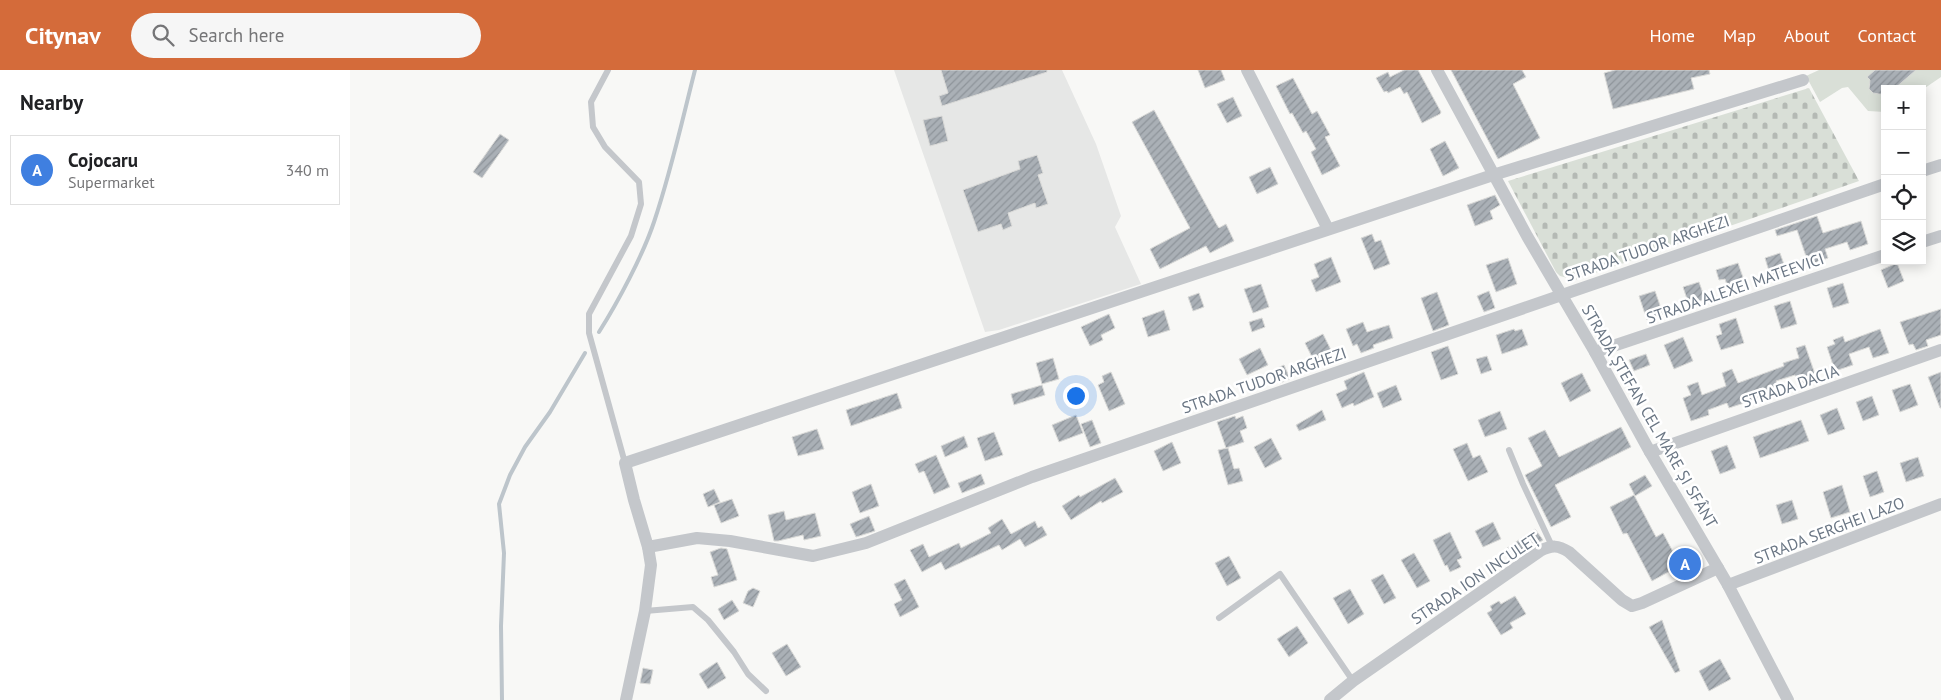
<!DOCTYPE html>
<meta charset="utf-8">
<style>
body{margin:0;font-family:"PT Sans",sans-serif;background:#f6f6f6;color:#202124}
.controls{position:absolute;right:15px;top:15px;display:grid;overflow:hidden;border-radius:0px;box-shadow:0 2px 12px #0003}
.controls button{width:45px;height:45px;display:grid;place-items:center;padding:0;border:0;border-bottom:1px solid #e0e0e0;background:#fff;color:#202124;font:25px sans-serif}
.you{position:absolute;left:725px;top:325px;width:18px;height:18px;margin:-12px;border:4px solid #fff;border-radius:50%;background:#1a73e8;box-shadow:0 0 0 8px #1a73e833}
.badge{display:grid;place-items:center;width:32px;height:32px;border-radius:50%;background:#d46b3a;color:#fff;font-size:16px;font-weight:700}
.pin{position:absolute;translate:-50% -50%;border:2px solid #fff;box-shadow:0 1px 5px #0006}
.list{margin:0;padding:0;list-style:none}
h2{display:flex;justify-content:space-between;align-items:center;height:65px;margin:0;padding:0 20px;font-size:21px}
h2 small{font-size:16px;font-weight:400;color:#757577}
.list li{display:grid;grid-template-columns:32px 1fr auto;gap:15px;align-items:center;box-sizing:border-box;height:70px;margin:0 10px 10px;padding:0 10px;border:1px solid #e0e0e0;border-radius:0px}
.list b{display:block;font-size:19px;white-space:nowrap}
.list p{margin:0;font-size:16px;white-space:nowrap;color:#757577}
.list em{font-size:16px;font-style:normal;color:#757577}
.icon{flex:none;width:28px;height:28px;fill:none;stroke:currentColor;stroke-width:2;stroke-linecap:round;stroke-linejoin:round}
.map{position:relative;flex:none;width:1591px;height:630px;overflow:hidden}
header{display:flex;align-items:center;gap:30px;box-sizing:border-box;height:70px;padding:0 25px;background:#d46b3a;color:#fff}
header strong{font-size:24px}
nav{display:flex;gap:28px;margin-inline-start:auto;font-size:18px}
.search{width:350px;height:45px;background:#f6f6f6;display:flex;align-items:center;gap:12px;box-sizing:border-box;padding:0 18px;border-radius:28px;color:#757577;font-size:19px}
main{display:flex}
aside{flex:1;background:#fff}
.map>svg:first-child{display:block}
.built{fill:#e6e7e6}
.grass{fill:#d9dfd7}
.cemetery{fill:url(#cemetery-stones)}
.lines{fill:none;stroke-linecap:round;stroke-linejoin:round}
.stream{stroke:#bdc5cb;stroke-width:4}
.building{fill:url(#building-hatch);stroke:#dadad8}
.service{stroke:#c4c7cb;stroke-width:6}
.minor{stroke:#c4c7cb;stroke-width:12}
.labels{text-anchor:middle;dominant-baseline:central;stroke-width:5;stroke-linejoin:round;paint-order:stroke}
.street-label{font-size:16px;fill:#6a7684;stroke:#fff}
</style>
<header>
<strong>Citynav</strong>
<div class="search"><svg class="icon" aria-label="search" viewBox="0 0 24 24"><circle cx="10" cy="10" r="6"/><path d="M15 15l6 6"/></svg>Search here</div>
<nav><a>Home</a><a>Map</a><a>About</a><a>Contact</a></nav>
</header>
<main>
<aside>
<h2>Nearby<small></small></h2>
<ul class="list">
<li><span class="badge" style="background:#3f7fe0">A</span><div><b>Cojocaru</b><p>Supermarket</p></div><em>340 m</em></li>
</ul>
</aside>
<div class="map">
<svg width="1591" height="630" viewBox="0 0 1591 630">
<defs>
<pattern id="cemetery-stones" width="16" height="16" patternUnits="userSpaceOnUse" patternTransform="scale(1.25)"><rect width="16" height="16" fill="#d9dfd7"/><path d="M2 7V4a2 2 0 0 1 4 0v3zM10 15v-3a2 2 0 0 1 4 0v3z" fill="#b4b9b4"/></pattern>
<pattern id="building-hatch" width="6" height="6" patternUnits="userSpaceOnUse" patternTransform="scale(1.25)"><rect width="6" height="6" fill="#aab0b6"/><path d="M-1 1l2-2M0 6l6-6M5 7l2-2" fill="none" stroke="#8e949a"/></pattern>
</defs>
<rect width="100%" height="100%" fill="#f8f8f6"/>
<path class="built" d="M544 0H712L746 74 771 146 765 157 791 214 649 260 635 262Z"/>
<path class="grass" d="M1469 0H1591V7L1572 20V19H1535V42L1518 41 1498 17 1492 18 1470 32 1456 6Z"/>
<path class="cemetery" d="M1459 18 1509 111 1225 210 1210 206 1206 202 1158 111Z"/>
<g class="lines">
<g class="stream">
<path d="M249 262C268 232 293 185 304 152 321 102 332 51 345 0"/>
<path d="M152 630 151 556 154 483 149 434 160 405 175 377 200 342 235 283"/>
</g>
</g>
<g class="building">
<path d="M591 0H697V2L592 36 589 26 598 23Z"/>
<path d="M848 0H871L875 10 855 18Z"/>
<path d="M1054 0H1068L1091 42 1090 44 1072 53 1057 22 1054 24 1050 17 1038 23 1037 21 1034 22 1026 8 1038 2 1040 7Z"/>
<path d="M1101 0H1172L1176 7 1163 14 1190 68 1148 89Z"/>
<path d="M1265 0H1359L1360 4 1341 8 1344 19 1263 39 1254 3Z"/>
<path d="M1525 0H1566L1544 19H1535V25L1523 23 1519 19 1520 10 1517 7Z"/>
<path d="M943 8 962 44 967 41 980 65 975 67 990 96 972 105 961 82 966 79 956 61 953 63 942 43 940 44 926 16Z"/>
<path d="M883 27 892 46 877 53 867 34Z"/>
<path d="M804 40 867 155 869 158 876 154 884 171 860 183 856 176 810 199 800 179 840 158 782 52Z"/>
<path d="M592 46 598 71 580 76 573 50Z"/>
<path d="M150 64 159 70 132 108 123 102Z"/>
<path d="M1095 71 1109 98 1093 106 1080 79Z"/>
<path d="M687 85 693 103 688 105 698 134 686 138 685 133 658 143 662 156 653 160 651 154 628 162 613 120 670 99 668 91Z"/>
<path d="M920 97 928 114 907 124 899 107Z"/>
<path d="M1145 125 1150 135 1140 141 1143 149 1125 156 1117 135Z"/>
<path d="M1467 146 1473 163 1511 151 1518 174 1500 180 1497 172 1475 179 1478 188 1459 195 1447 160 1427 166 1425 160Z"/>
<path d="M1022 164 1025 172 1031 170 1040 194 1024 200 1011 168Z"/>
<path d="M1430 183 1437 203 1421 208 1415 188Z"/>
<path d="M981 187 991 212 966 222 961 210 969 207 964 194Z"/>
<path d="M1158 188 1167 214 1146 222 1136 195Z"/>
<path d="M1388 193 1396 216 1379 221 1375 209 1369 210 1366 200Z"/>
<path d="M1547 193 1554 211 1538 218 1531 200Z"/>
<path d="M1349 212 1355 229 1339 235 1333 217Z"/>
<path d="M1493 213 1499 233 1483 238 1477 218Z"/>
<path d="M911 214 919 237 903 243 894 219Z"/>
<path d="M1139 221 1145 238 1134 242 1127 226Z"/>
<path d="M1305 221 1313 244 1297 250 1289 226Z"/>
<path d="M1087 222 1099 255 1083 261 1071 228Z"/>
<path d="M849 223 854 237 843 241 838 227Z"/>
<path d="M1440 231 1447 254 1431 259 1424 236Z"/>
<path d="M1591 239V265L1576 270 1578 276 1566 280 1563 274 1559 275 1550 252Z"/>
<path d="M814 240 820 260 798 267 792 248Z"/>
<path d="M759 244 765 258 751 265 753 270 740 276 731 257Z"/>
<path d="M912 248 915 257 902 262 899 252Z"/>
<path d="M1386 248 1394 273 1371 280 1366 266 1372 264 1369 254Z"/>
<path d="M1013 252 1017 262 1039 255 1043 268 1023 275 1024 278 1011 283 1007 274 1003 276 996 259Z"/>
<path d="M1164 259 1165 261 1172 259 1178 275 1152 284 1146 265Z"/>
<path d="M1530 259 1539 283 1523 288 1519 277 1499 284 1503 295 1485 301 1477 277 1485 274 1483 270 1493 266 1495 272Z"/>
<path d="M973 264 983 284 965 293 955 273Z"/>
<path d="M1333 267 1343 291 1324 299 1314 275Z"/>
<path d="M1455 275 1466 307 1459 309 1461 313 1449 317 1445 305 1426 311 1430 321 1379 338 1377 333 1358 340 1359 345 1341 351 1333 328 1341 325 1337 316 1348 312 1352 325 1376 316 1372 303 1382 299 1388 313 1434 296 1433 293 1449 288 1446 278Z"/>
<path d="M1098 276 1108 304 1091 310 1081 282Z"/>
<path d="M910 278 918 295 897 305 889 289Z"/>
<path d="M1296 284 1300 295 1284 301 1279 290Z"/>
<path d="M1137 286 1142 300 1131 304 1126 289Z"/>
<path d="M703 288 709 309 692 314 686 293Z"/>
<path d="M934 295 940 309 930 313 925 299Z"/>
<path d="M761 302 775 334 759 341 748 315 754 312 752 306Z"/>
<path d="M1014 302 1024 327 1004 336 1003 333 992 338 986 324 997 319 994 311Z"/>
<path d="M1591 302V338H1590L1578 307Z"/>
<path d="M1232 303 1241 321 1220 332 1211 313Z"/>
<path d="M1560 314 1568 335 1550 342 1542 320Z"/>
<path d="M692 315 695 325 664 335 661 324Z"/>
<path d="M1046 315 1052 330 1033 338 1027 323Z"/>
<path d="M547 323 552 338 501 356 496 340Z"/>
<path d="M1522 326 1529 345 1513 351 1506 332Z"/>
<path d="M1487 338 1495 359 1478 365 1470 345Z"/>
<path d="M972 340 976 350 949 361 946 355Z"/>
<path d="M1150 341 1157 359 1135 367 1128 350Z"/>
<path d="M726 345 733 363 709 372 702 355Z"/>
<path d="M885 346 886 349 893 346 897 358 890 361 894 372 876 378 867 352Z"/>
<path d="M742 350 751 373 740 377 731 354Z"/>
<path d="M1451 350 1459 371 1410 388 1403 367Z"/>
<path d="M1271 357 1281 377 1205 415 1221 447 1201 457 1175 405 1192 396 1178 368 1195 360 1209 387Z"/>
<path d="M467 359 474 379 448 386 442 367Z"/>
<path d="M644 362 653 385 635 391 627 368Z"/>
<path d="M614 366 618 377 595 387 591 376Z"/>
<path d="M921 368 932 389 915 398 904 377Z"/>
<path d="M822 372 831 393 813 401 804 381Z"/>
<path d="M1117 373 1123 388 1130 385 1138 402 1118 411 1103 379Z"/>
<path d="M1377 375 1386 398 1370 404 1361 381Z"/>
<path d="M878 378 884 399 889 398 893 411 878 415 868 380Z"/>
<path d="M586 385 600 417 584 424 574 401 569 403 565 394Z"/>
<path d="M1568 387 1574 406 1556 412 1550 393Z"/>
<path d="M1527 401 1534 422 1520 427 1513 406Z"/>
<path d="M631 404 635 414 612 423 608 413Z"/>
<path d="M1295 405 1302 416 1285 426 1279 414Z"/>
<path d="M765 408 773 422 752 433 751 431 721 450 712 436 729 425 730 427Z"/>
<path d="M521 414 529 436 510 443 502 422Z"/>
<path d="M1492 415 1500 442 1481 448 1473 422Z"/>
<path d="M364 419 370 432 358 437 353 424Z"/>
<path d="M1284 425 1306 467 1313 463 1329 493 1344 485 1348 494 1325 506 1322 500 1302 511 1277 463 1273 464 1260 437Z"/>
<path d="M382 429 389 446 371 453 364 435Z"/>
<path d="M1442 430 1448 449 1432 454 1426 435Z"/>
<path d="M434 441 436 450 465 443 471 466 454 470 453 465 428 471H424L418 445Z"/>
<path d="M519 446 525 461 506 467 500 454Z"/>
<path d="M652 449 661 464 685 451 688 458 692 456 697 465 675 477 670 469 652 480 649 475 595 500 591 492 572 502 560 480 573 474 579 487 609 473 611 478 641 463 638 458Z"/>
<path d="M1143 452 1151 469 1133 477 1125 461Z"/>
<path d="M1185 459 1193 470 1164 489 1157 478Z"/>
<path d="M1100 462 1112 488 1107 490 1111 497 1100 502 1097 495 1095 496 1083 470Z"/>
<path d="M371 478 377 479 387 510 364 517 361 507 368 505 360 482Z"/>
<path d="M1064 483 1080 511 1067 518 1051 490Z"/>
<path d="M879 486 891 508 877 516 865 493Z"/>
<path d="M1033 504 1046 528 1034 534 1021 510Z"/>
<path d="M555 509 569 537 550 547 544 534 552 530 544 514Z"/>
<path d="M403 518 410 521 403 537 393 533 398 521Z"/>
<path d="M1000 519 1014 544 998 554 983 528Z"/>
<path d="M1165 526 1176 544 1160 553 1163 558 1151 565 1137 543 1142 540 1140 536 1149 531 1151 534Z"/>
<path d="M382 530 389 541 374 550 368 539Z"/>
<path d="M1312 550 1330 601 1325 603 1299 557Z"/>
<path d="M947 556 958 573 939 587 927 569Z"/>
<path d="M437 574 451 597 436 606 422 583Z"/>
<path d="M1370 589 1381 609 1359 621 1349 601Z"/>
<path d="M367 592 376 608 358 619 349 604Z"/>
<path d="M293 598 303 600 300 614 290 613Z"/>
</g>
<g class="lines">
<g class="service">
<path d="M258 0 241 32 243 57 255 77 289 112 291 134 281 166 239 244V263L275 393"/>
<path d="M1159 380 1173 414 1202 476"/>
<path d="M295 541 343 537 358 550 384 582 398 604 416 621"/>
<path d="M869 548 930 504 1003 611"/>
</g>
<g class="minor">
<path d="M897 0 978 159"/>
<path d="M1087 0 1177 166 1245 282 1300 382 1378 515 1438 630"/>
<path d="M1572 101 1591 95"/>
<path d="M1572 172 1591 166"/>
<path d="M1245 282 1535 185"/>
<path d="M1300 382 1591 280"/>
<path d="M298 477 347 468 380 471 463 486 516 473 682 407 1535 114"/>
<path d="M1378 515 1591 434"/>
<path d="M276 630 295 541 301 495 298 477 284 430 275 393 1143 105 1453 10"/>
<path d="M980 630 1003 611 1190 481C1202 475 1208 475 1219 482L1272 530 1282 536 1292 533 1368 498"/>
</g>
</g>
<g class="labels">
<g class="street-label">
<text transform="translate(1297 178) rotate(-19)">STRADA TUDOR ARGHEZI</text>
<text transform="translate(1385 218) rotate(-19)">STRADA ALEXEI MATEEVICI</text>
<text transform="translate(914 310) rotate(-19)">STRADA TUDOR ARGHEZI</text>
<text transform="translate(1440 316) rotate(-19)">STRADA DACIA</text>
<text transform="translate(1300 346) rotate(60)">STRADA ȘTEFAN CEL MARE ȘI SFÂNT</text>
<text transform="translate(1479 460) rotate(-21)">STRADA SERGHEI LAZO</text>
<text transform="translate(1125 508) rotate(-34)">STRADA ION INCULEȚ</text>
</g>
</g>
</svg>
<div class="controls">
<button>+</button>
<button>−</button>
<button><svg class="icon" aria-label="locate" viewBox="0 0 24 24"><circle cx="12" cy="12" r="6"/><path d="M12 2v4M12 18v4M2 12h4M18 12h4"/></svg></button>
<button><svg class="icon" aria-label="layers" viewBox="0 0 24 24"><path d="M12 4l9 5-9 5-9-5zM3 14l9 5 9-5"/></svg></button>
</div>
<div class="you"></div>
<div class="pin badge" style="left:1335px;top:494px;background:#3f7fe0">A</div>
</div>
</main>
